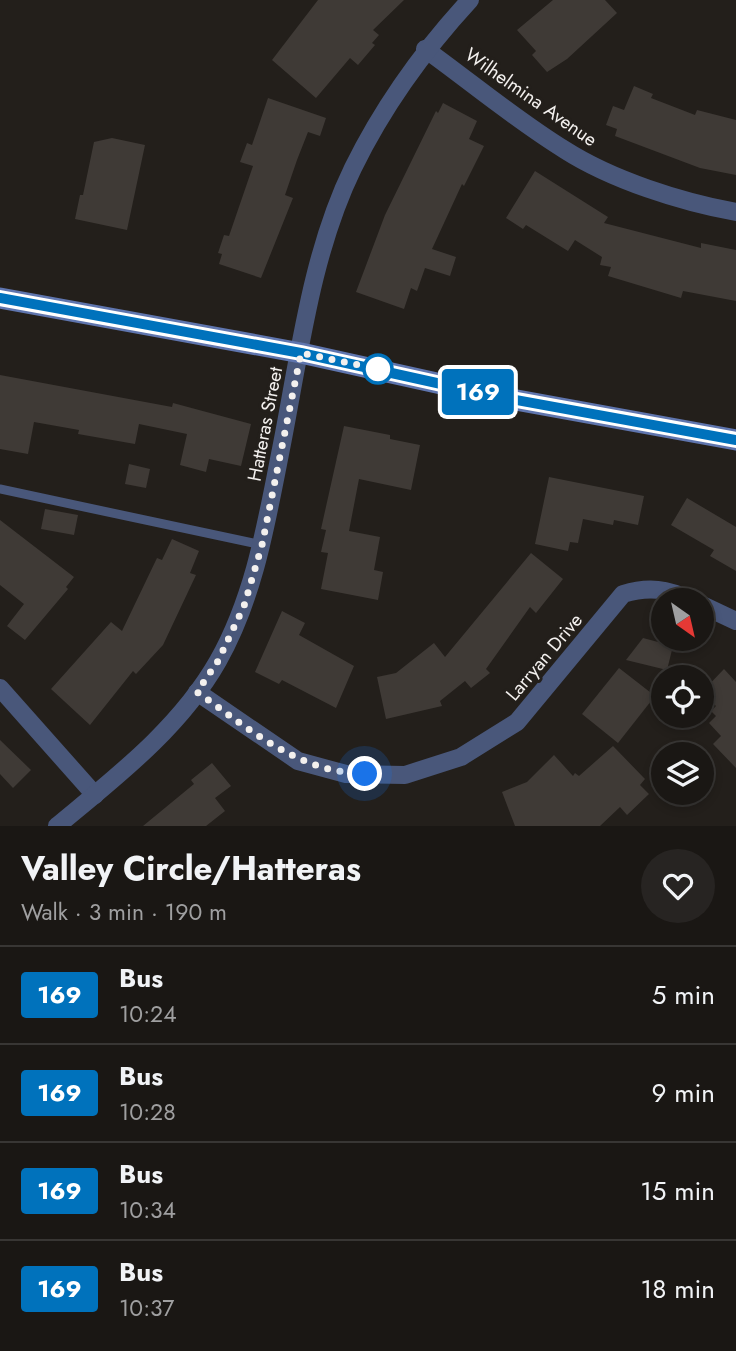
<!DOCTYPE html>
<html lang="en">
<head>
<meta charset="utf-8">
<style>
  body { margin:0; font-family:Jost,sans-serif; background:#272422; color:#f1f3f6; height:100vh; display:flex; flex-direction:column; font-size:26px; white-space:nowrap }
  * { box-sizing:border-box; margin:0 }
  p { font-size:23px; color:#9f9fa0 }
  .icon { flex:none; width:38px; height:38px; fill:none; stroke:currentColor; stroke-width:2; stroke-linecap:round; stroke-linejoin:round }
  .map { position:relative; height:826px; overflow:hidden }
  .drawer { display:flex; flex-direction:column; background:#1a1714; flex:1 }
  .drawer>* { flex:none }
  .badge { padding:0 14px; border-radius:5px; font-size:24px; line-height:46px }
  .needle { width:46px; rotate:146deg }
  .controls { position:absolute; left:651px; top:588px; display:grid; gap:14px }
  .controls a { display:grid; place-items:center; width:63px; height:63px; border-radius:50%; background:#1a1714; box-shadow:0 4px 10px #0003,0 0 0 2px #383634; font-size:35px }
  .you { position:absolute; width:35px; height:35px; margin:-18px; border:5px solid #fff; border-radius:50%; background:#1a73e8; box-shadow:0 0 0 10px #1a73e833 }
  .map>.badge { position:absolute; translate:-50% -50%; box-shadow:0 0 0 4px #fff }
  .round { display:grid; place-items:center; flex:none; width:74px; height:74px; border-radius:37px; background:#272422 }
  .head { display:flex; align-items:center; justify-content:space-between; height:119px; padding:0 21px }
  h1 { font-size:33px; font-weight:700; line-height:52px }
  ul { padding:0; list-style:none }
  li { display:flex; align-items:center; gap:21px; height:98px; padding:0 21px; border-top:2px solid #383634 }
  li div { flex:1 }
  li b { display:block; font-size:26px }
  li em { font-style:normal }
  li .badge { min-width:77px; font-weight:700; text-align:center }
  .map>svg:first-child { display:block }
  .building { fill:#3f3a36 }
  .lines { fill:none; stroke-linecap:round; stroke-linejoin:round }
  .lane { stroke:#49577a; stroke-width:9 }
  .street { stroke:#49577a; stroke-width:18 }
  .secondary { stroke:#5f75ae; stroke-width:21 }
  .line-casing { stroke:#fff; stroke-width:16 }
  .line { stroke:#0072bc; stroke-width:10 }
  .walk { stroke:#f3f0ee; stroke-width:7; stroke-dasharray:0 12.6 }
  .stop-dot { fill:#fff; stroke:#0072bc; stroke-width:3.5 }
  .labels { text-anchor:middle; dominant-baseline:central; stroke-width:6; stroke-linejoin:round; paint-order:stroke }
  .street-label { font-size:19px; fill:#f3f0ee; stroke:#231f1b }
</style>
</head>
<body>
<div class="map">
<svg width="736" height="826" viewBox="0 0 736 826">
  <rect width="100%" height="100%" fill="#231f1b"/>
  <!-- building -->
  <g class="building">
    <path d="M318,0H404L373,30L379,35L372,43L375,45L358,65L350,58L316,98L272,60Z"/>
    <path d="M553,0H605L617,13L567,59L547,72L532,55L536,51L517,30Z"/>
    <path d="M634,86L653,94L651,98L695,115L697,110L736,120V175L700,168L615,136L617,129L606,125L613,106L624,110Z"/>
    <path d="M268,98L326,118L320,136L308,132L297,160L285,195L293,198L261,278L219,264L222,254L218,253L224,235L229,236L253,166L240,162L247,143L252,145Z"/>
    <path d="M443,103L477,121L469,139L484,146L464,186L462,184L432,249L456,257L450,276L425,268L417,291L411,288L404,309L356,292L385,215L436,111L438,113Z"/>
    <path d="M112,138L145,145L127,230L75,219L80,195H83L94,142Z"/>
    <path d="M535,171L608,217L604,223L701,248V243L736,250V301L683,291L681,298L608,276L611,267L600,265L602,257L575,240L568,251L526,225L523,229L506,218Z"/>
    <path d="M0,375L172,407L173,403L251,424L241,466L209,459L206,472L180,465L187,434L139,424L135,444L78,434L79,430L34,422L28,454L0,449Z"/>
    <path d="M344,426L390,435V439L420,445L411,490L359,479L349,531L380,537L374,570L383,572L378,600L321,589L328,553L321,552L326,530L321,529Z"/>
    <path d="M129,464L150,469L146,488L125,484Z"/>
    <path d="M549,477L644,496L638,525L614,520L613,525L583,519L578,543L570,542L568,551L535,544Z"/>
    <path d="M687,498L736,527V571L710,556L714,550L671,525Z"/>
    <path d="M45,509L78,515L74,535L41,529Z"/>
    <path d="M0,520L74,577L66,587L68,589L25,640L7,626L24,604L0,585Z"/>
    <path d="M172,539L199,551L190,573L196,575L163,645L136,674L133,671L90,725L51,689L111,622L122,631L157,558L162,560Z"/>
    <path d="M531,553L563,579L536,613L530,607L486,669L490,673L471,688L465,681L440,701L442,706L386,719L377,677L396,673L434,643L445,657Z"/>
    <path d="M282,611L305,623L299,635L354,666L336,708L282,680L279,684L255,672Z"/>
    <path d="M643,638L673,646L667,670L626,660Z"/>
    <path d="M619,668L655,696L618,743L582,714Z"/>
    <path d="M724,669L736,682V768L713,744L721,736L709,723L716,716L711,711L716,706L702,692Z"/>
    <path d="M0,740L31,770L13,788L0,774Z"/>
    <path d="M613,746L645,779L640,785L649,794L627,815L620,807L600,826H515L502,792L527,782L554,755L573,776L575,773L579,776Z"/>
    <path d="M212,763L231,786L215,798L225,811L206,826H143L194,784L191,780Z"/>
  </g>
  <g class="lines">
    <!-- lane -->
    <path class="lane" d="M0,489L262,545"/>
    <!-- street -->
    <g class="street">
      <path d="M425,49C471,82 516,120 565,150C612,180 681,202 736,212"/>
      <path d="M702,605L736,621"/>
      <path d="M0,688L95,795"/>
      <path d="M197,692L298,761L346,774L405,775L461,757L517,722L623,594C649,586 667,589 691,600"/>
      <path d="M57,826C116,777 180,728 218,661C254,597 266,525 280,454C299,360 310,256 353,168C384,105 423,51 470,0"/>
    </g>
    <!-- secondary -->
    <path class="secondary" d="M0,298L301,353L500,397L736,440"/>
  </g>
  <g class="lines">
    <!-- line casing -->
    <g class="line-casing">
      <path id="line" d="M0,298L301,353L500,397L736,440"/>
    </g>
    <!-- line -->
    <use href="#line" class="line"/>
    <!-- walk -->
    <path class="walk" d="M365,774C297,772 251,730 197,692L218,661L244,606L262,545L301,353L378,369"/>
  </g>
  <!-- markers -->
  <circle class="stop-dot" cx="378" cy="369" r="14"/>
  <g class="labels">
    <!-- street labels -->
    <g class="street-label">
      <text transform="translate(531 97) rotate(35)">Wilhelmina Avenue</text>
      <text transform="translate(265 424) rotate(-79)">Hatteras Street</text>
      <text transform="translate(544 657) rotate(-50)">Larryan Drive</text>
    </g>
  </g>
</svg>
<div class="controls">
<a><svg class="needle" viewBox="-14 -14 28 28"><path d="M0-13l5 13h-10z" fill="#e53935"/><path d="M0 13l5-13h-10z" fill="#9f9fa0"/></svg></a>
<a><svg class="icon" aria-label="locate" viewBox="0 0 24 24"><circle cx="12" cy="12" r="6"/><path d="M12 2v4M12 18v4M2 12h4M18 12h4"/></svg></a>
<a><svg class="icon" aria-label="layers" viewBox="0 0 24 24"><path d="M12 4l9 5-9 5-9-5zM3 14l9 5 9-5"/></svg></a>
</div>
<div class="you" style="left:365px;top:774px"></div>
<b class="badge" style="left:478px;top:392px;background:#0072bc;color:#fff">169</b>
</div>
<section class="drawer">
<div class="head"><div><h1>Valley Circle/Hatteras</h1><p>Walk · 3 min · 190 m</p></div><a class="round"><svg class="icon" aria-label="heart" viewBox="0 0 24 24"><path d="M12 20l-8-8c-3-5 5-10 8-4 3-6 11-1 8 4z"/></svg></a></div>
<ul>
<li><span class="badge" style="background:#0072bc;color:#fff">169</span><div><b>Bus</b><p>10:24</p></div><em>5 min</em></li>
<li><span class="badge" style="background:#0072bc;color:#fff">169</span><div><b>Bus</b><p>10:28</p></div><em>9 min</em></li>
<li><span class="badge" style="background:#0072bc;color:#fff">169</span><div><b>Bus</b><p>10:34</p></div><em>15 min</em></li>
<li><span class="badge" style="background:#0072bc;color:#fff">169</span><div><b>Bus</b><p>10:37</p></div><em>18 min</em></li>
</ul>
</section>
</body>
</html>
